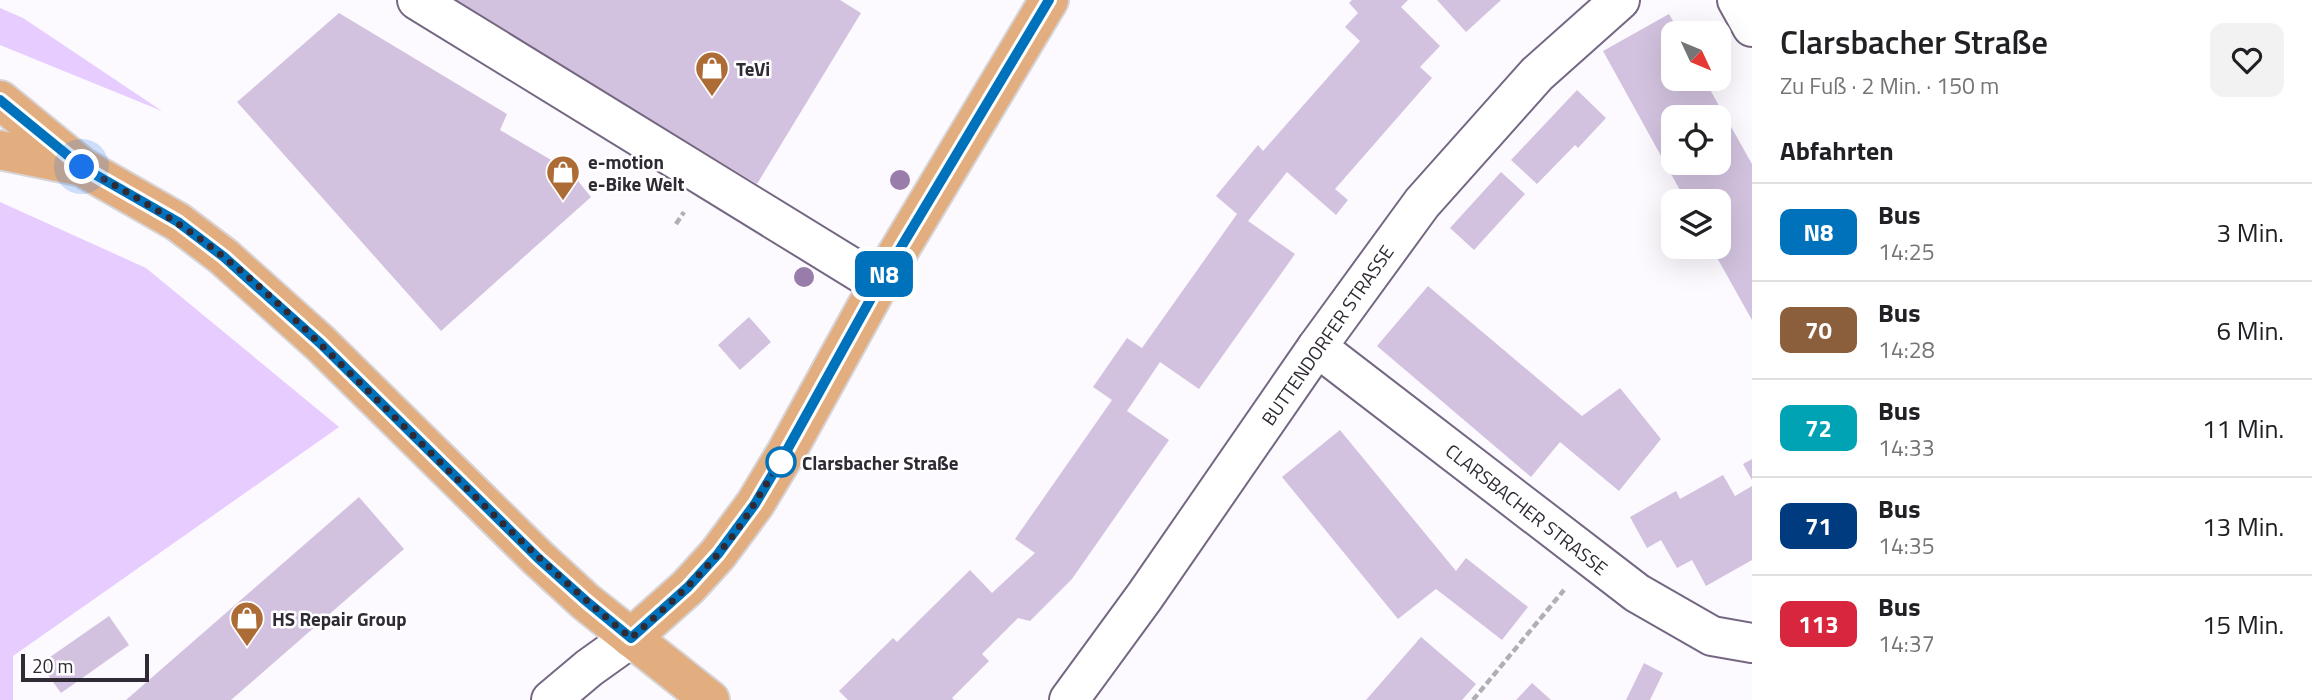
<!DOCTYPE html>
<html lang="de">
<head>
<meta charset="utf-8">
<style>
  body { margin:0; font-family:"Titillium Web",sans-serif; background:#f2f2f2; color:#202124; height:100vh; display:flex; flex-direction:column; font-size:26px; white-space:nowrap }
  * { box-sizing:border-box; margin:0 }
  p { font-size:23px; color:#757577 }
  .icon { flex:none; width:38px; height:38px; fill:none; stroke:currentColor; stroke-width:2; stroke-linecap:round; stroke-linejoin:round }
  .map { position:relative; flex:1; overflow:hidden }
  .details { display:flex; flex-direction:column; background:#fff; width:560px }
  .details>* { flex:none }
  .badge { padding:0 14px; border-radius:10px; font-size:24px; line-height:46px }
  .needle { width:46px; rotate:134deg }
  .buttons { position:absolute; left:1661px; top:21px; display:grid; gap:14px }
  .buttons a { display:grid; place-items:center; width:70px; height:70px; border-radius:14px; background:#fff; box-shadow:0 7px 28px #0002; font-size:35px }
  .scale { position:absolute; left:21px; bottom:18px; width:128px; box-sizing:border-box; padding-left:7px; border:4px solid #302a35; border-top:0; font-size:19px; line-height:24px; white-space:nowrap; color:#302a35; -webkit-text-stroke:5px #fff; paint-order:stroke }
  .you { position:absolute; width:35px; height:35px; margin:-18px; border:5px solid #fff; border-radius:50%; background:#1a73e8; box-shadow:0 0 0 10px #1a73e833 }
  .map>.badge { position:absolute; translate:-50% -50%; box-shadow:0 0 0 4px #fff }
  h2 { padding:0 28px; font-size:26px; line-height:63px }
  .round { display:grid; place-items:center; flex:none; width:74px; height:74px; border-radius:14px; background:#f2f2f2 }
  .head { display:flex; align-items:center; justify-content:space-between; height:119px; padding:0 28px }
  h1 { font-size:33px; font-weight:600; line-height:52px }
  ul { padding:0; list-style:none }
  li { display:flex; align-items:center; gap:21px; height:98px; padding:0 28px; border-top:2px solid #e0e0e0 }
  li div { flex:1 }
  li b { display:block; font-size:26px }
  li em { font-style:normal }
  li .badge { min-width:77px; font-weight:700; text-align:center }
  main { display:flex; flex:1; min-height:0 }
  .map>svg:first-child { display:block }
  .green { fill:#e7ccff }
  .building { fill:#d2c2df; fill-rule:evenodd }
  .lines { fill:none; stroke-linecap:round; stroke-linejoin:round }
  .minor-casing { stroke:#756782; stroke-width:42 }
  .major-casing { stroke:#d6d4d7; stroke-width:42 }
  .path { stroke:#b2aeb5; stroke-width:4.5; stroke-dasharray:7 3.5; stroke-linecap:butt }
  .minor { stroke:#fff; stroke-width:38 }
  .major { stroke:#e2ae80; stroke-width:38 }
  .tree { fill:#987ca9 }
  .line-casing { stroke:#fff; stroke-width:16 }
  .line { stroke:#0072bc; stroke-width:10 }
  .walk { stroke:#302a35; stroke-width:7; stroke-dasharray:0 12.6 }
  .stop-dot { fill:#fff; stroke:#0072bc; stroke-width:3.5 }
  .labels { text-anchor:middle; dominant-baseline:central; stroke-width:5; stroke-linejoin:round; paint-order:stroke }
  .poi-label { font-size:19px; font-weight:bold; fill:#302a35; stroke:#fff; text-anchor:start }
  .street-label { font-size:19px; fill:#302a35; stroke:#fff }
  .stop-label { font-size:19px; font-weight:bold; fill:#302a35; stroke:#fff; text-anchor:start }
</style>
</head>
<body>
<main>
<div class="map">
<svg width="1752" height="700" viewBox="0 0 1752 700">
  <rect width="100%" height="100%" fill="#fcf9ff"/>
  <!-- green -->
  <g class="green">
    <path d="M0,8L23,18L162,111L0,45Z"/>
    <path d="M0,202L146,268L339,427L13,656V700H0Z"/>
  </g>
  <!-- building -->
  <g class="building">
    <path d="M452,0H840L861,13L757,184Z"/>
    <path d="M1352,0H1408L1401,7L1440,46L1420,67L1432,78L1335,189L1348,200L1336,215L1287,172L1248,221L1295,254L1199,389L1160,362L1127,411L1169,440L1072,579L1030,621L1018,618L982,654L989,661L952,698L954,700H848L839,691L893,638L897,642L970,570L992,593L1035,553L1015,539L1112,400L1093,387L1127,338L1142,348L1237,214L1216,196L1258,145L1263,151L1360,41L1345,27L1358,13L1349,3Z"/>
    <path d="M1437,0H1501L1466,32Z"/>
    <path d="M339,13L507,114L500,130L570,171L591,197L441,331L237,102Z"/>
    <path d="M1669,14L1680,33H1673V79H1704L1752,164V320L1711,247H1718V201H1686L1603,51ZM1673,117H1718V163H1673Z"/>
    <path d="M1577,90L1606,118L1578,148L1575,145L1537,184L1511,160Z"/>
    <path d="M1501,172L1525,194L1474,250L1450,228Z"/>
    <path d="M1428,286L1582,416L1620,388L1661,439L1619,491L1560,442L1531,477L1377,346Z"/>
    <path d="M749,317L771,342L740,370L718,345Z"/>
    <path d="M1340,430L1456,571L1466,558L1528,607L1502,640L1436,589L1398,619L1282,477Z"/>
    <path d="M1752,459V480L1743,464Z"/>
    <path d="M1723,475L1735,496L1752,486V560L1706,586L1692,560L1677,568L1661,540L1647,548L1630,517L1676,491L1680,499Z"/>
    <path d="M359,497L404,549L231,700H126Z"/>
    <path d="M109,616L129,645L61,693L40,664Z"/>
    <path d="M1421,637L1476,684L1462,700H1366Z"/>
    <path d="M1644,663L1663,673L1650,700H1626Z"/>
    <path d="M1532,683L1551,700H1516Z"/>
  </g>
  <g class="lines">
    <!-- minor casing -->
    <g class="minor-casing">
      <g id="minor">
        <path d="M417,0L879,284"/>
        <path d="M1737,0L1752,27"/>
        <path d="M1317,347L1637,593L1712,636L1752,643"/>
        <path d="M551,700L589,668L631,638"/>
        <path d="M1069,700L1145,596L1317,347L1422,203L1537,74L1620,0"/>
      </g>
    </g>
    <!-- major casing -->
    <g class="major-casing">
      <g id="major">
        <path d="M0,100L82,167L178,222L224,257L320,343L538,558L586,602L710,700"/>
        <path d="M0,150L77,166"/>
        <path d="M631,638L688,587L718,554L755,504L787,451L879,284L1049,0"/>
      </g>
    </g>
    <!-- path -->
    <g class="path">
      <path d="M676,224L684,212"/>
      <path d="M1473,700L1564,590"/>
    </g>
    <!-- minor -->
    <use href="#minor" class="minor"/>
    <!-- major -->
    <use href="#major" class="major"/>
  </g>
  <!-- trees -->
  <g class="tree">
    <circle cx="900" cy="180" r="10"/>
    <circle cx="804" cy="277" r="10"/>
  </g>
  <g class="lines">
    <!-- line casing -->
    <g class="line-casing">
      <path id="line" d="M0,100L82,167L178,222L224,257L320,343L538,558L586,601L631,638L688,587L718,554L755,504L787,450L879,284L1049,0"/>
    </g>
    <!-- line -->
    <use href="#line" class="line"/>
    <!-- walk -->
    <path class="walk" d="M82,167C131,194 181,222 225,258C272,295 314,338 357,380C447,468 534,559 631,638C669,605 707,571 737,530C753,508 765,484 781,462"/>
  </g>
  <!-- icons -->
  <defs>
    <g id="shop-pin" transform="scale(1.75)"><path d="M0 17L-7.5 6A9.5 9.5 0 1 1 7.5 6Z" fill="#ad6b36" stroke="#fff"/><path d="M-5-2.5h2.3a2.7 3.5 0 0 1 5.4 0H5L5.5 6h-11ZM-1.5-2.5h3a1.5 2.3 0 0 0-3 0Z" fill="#fff"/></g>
  </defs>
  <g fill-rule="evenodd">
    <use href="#shop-pin" x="712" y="68"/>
    <use href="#shop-pin" x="563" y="172"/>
    <use href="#shop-pin" x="247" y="618"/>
  </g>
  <!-- markers -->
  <circle class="stop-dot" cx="781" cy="462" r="14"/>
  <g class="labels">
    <!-- poi labels -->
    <g class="poi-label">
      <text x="736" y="68">TeVi</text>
      <text x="588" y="161">e-motion<tspan x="588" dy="22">e-Bike Welt</tspan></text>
      <text x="272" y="618">HS Repair Group</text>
    </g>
    <!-- street labels -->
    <g class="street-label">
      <text transform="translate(1327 335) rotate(-55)">BUTTENDORFER STRASSE</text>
      <text transform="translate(1527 509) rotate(38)">CLARSBACHER STRASSE</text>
    </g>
    <!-- stop labels -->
    <g class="stop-label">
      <text x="802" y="462">Clarsbacher Straße</text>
    </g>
  </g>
</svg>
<div class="buttons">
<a><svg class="needle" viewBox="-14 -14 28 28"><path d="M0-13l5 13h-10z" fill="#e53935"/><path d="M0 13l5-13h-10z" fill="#757577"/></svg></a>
<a><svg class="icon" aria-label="locate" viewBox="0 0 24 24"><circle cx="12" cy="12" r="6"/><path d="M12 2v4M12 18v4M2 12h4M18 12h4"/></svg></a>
<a><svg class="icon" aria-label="layers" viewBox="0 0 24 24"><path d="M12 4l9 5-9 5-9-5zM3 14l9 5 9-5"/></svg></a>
</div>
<div class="scale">20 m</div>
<div class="you" style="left:82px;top:167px"></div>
<b class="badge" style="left:884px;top:274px;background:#0072bc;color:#fff">N8</b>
</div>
<section class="details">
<div class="head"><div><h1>Clarsbacher Straße</h1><p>Zu Fuß · 2 Min. · 150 m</p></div><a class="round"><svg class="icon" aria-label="heart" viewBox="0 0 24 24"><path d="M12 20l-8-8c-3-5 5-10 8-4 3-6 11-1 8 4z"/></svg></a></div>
<h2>Abfahrten</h2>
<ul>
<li><span class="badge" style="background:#0072bc;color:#fff">N8</span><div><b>Bus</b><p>14:25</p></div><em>3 Min.</em></li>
<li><span class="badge" style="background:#8b5e3c;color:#fff">70</span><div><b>Bus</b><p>14:28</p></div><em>6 Min.</em></li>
<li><span class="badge" style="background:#00a3b4;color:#fff">72</span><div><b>Bus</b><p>14:33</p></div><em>11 Min.</em></li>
<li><span class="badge" style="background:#003b80;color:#fff">71</span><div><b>Bus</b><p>14:35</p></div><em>13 Min.</em></li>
<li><span class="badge" style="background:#d7263d;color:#fff">113</span><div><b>Bus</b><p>14:37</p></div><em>15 Min.</em></li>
</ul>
</section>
</main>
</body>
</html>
